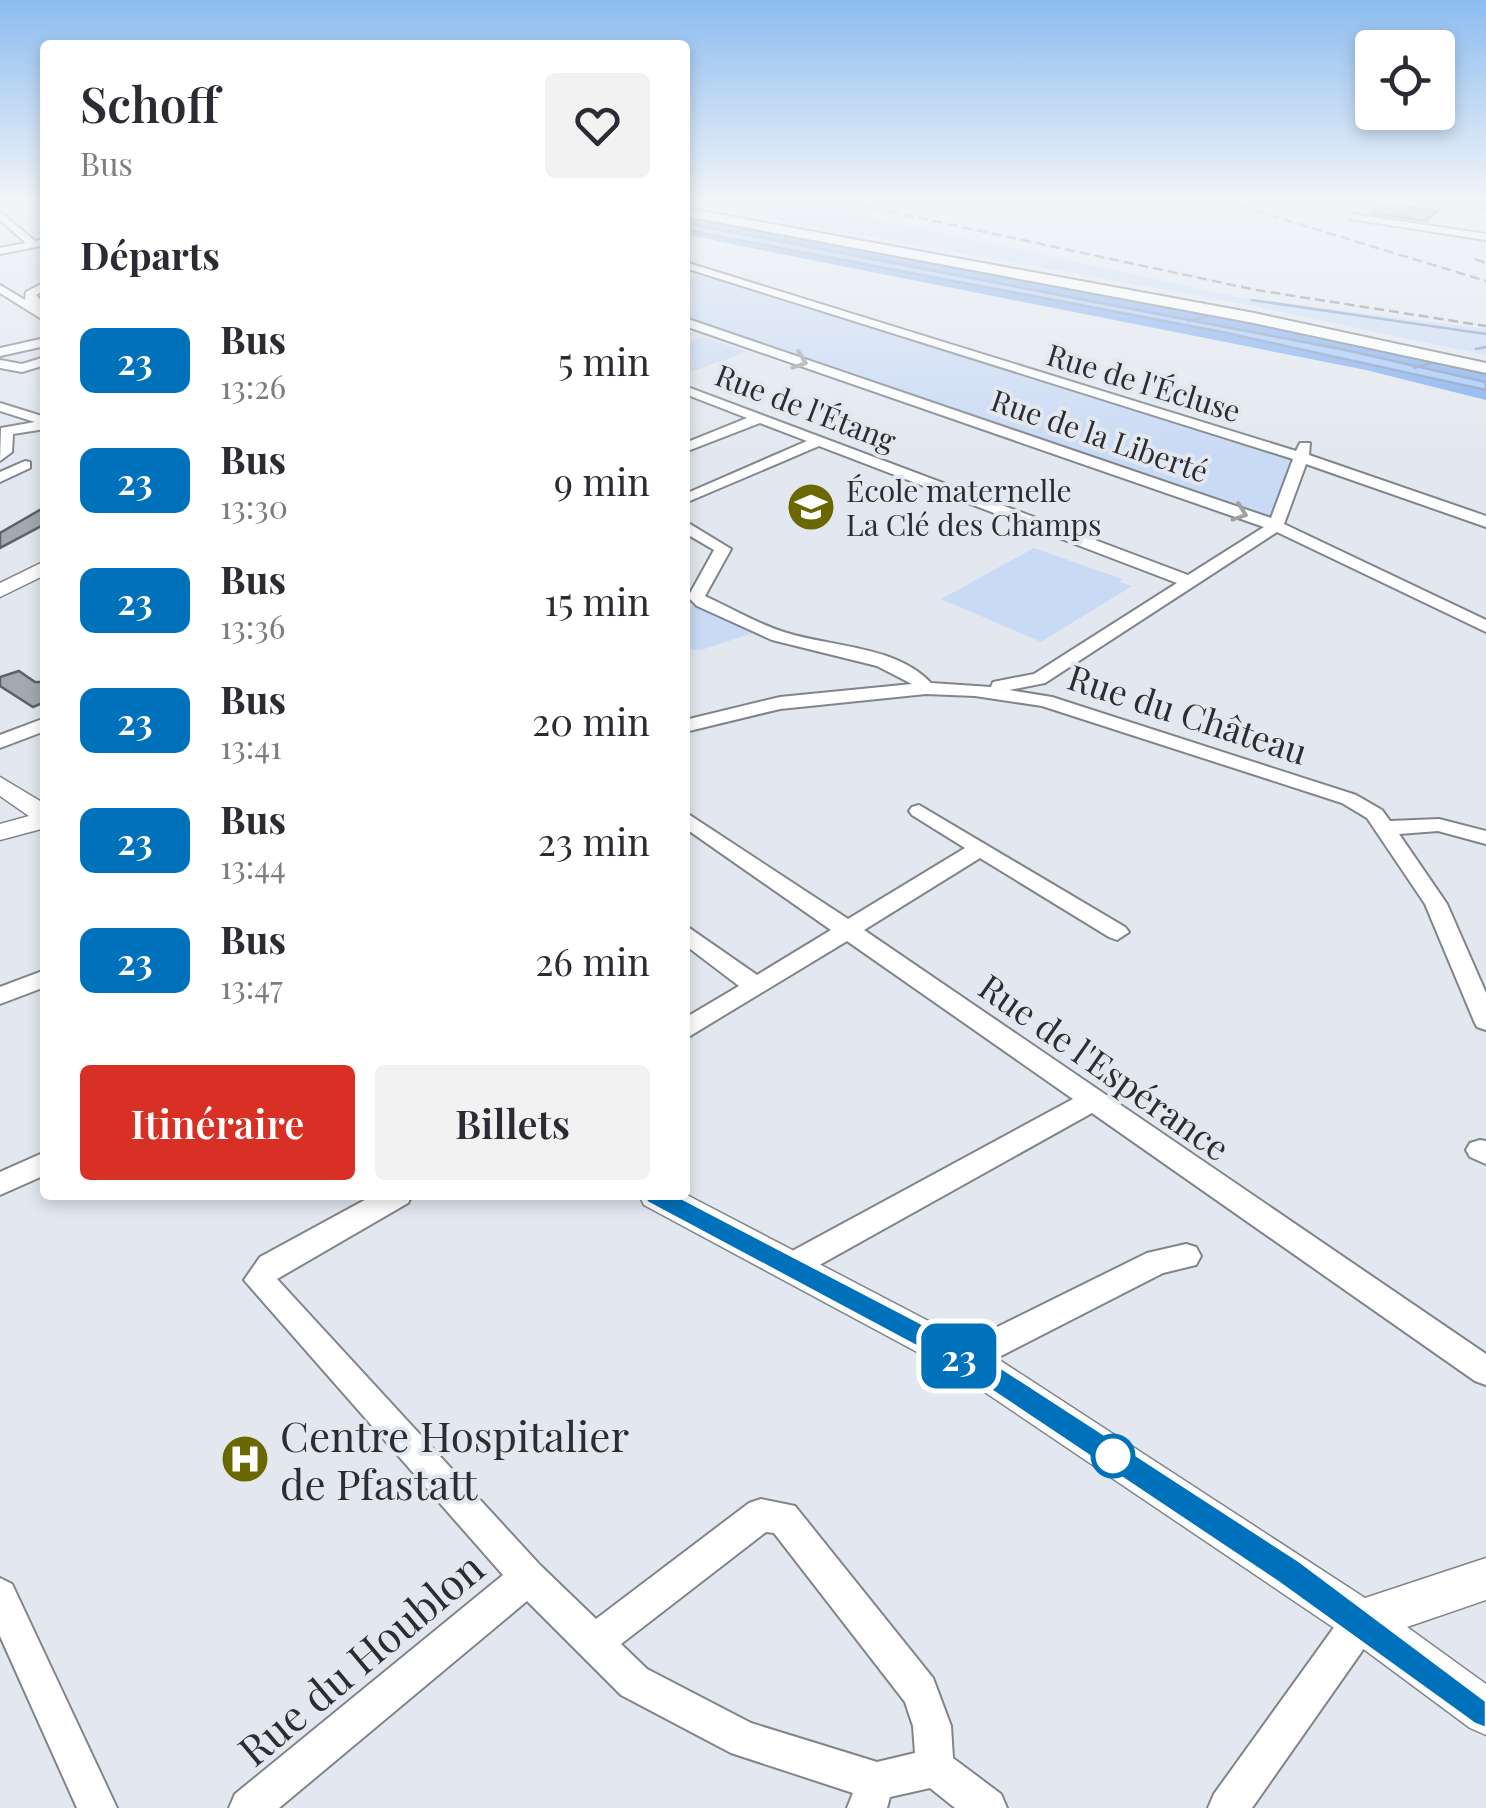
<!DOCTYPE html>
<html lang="fr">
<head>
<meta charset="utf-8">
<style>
  body { margin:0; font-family:"Playfair Display",serif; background:#f2f2f3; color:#2b2b33; height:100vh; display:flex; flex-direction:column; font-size:38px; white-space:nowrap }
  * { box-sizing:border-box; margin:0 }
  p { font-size:32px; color:#7c7c81 }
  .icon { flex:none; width:55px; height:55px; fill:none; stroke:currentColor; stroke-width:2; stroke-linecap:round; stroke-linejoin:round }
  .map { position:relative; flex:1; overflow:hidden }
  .panel { position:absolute; left:40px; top:40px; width:650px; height:1160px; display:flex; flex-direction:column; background:#fff; border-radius:10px; box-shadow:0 5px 15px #0003 }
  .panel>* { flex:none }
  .badge { padding:0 20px; border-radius:15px; font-size:35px; line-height:65px }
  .controls { position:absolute; left:1355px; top:30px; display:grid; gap:20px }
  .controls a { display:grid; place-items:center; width:100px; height:100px; border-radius:10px; background:#fff; box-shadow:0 5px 15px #0003; font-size:50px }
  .map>.badge { position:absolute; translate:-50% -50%; box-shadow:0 0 0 5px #fff }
  h2 { padding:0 40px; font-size:38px; line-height:90px }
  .round { display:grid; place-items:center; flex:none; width:105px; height:105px; border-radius:10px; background:#f2f2f3 }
  .headline { display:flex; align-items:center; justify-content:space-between; height:170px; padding:0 40px }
  h1 { font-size:48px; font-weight:600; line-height:75px }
  .primary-button { display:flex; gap:20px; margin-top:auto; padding:20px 40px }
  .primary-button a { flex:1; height:115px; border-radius:10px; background:#d93025; color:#fff; font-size:40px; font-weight:600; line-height:115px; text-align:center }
  .primary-button a+a { background:#f2f2f3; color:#2b2b33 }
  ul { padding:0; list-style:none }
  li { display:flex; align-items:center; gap:30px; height:120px; padding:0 40px }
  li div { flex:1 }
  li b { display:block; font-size:38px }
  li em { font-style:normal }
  li .badge { min-width:110px; font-weight:700; text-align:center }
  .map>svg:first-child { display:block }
  .green { fill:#c9daf4 }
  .forest { fill:#7fadef }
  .water { fill:#a2c7fd; stroke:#7e99c0; stroke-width:2.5 }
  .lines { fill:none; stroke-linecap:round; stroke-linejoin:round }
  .stream { stroke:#7e99c0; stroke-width:2.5 }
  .building { fill:#a4a8b0; stroke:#5d6168; stroke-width:2.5 }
  .minor-casing { stroke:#80858c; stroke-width:4 }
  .major-casing { stroke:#80858c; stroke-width:3 }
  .highway-casing { stroke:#80858c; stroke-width:4 }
  .minor { fill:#fff; fill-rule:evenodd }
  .major { fill:#fff; fill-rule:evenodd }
  .highway { fill:#fff; fill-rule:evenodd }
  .rail { stroke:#83878c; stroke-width:2.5; stroke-dasharray:10 5; stroke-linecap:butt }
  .oneway { stroke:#a0a0a2 }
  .line { fill:#0072bc; stroke:#fff; stroke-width:2.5 }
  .stop-dot { fill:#fff; stroke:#0072bc; stroke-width:5 }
  .labels { text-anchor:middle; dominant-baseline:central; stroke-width:8; stroke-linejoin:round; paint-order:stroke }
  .far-street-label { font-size:30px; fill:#2b2d30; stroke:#e3e8f0 }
  .far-poi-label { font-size:30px; fill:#2b2d30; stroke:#e3e8f0; text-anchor:start }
  .street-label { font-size:35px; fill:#2b2d30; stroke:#e3e8f0 }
  .near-poi-label { font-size:42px; fill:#2b2d30; stroke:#e3e8f0; text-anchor:start }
  .near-street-label { font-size:42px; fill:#2b2d30; stroke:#e3e8f0 }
</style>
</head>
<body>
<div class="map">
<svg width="1486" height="1808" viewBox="0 0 1486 1808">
  <rect width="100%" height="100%" fill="#e3e8f0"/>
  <!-- green -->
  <g class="green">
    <path d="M799,202L1237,297L1486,329V355L1238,303L685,203Z"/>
    <path d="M699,275L1268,449L1294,460L1270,521L685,321V281Z"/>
    <path d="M703,337L747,352L685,374V343Z"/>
    <path d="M1034,548L1122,579L1120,582L1132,586L1041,642L941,599Z"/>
    <path d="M692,605L756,632L701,650L685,649V609Z"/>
  </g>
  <!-- forest -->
  <g class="forest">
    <path d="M685,216L1211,314L1486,372V382L1345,350L685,223Z"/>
    <path d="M685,229L1222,332L1486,390V400L1366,370L756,249L685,234Z"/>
  </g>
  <!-- water -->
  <path class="water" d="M685,223L1345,350L1486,382V390L1222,332L702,233L685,229Z"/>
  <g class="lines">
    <!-- stream -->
    <g class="stream">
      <path d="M1252,300L1486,334"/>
      <path d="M1188,321L1215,315"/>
      <path d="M1476,349L1486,347"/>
      <path d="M1414,368L1435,362"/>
    </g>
  </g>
  <!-- building -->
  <g class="building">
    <path d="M1384,203L1437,211L1426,221L1371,213Z"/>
    <path d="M45,507V524L0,548V533Z"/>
    <path d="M19,671L35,682H45V702L33,707L0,686V677Z"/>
  </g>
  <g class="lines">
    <!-- minor casing -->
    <g class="minor-casing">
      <g id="minor">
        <path d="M0,212L35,241L45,239V245L0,254V248L26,243L0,220Z"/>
        <path d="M1353,214L1486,234V240L1350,219Z"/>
        <path d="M685,262L1296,451L1300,443H1310L1309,455L1486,516V527L1306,464L1284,524L1486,620V632L1277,532L1045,683L1009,690L1052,697L1356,795L1382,810L1390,821L1439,819L1486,831V844L1438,831L1399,834L1447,904L1486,993V1030L1477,1027L1474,1021L1425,904L1367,818L1342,803L1042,706L975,696L926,694L780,709L685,732V720L780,697L912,684L877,666L772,640L697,606L688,597L714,550L685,533V521L731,549L705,596L709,598C735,610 760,625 787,633C833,647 896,646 931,683L991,687L993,682L1034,674L1177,583L819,446L685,503V494L807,441L760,423L685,452V443L747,418L685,394V386L1188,575L1264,527L685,326V318L1271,518L1293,459L685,268Z"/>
        <path d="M45,282V290L36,295L45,305V321L0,293V285L25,300L26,292Z"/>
        <path d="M45,338V346L0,356V348Z"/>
        <path d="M45,357V365L22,372L0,368V360L22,364Z"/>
        <path d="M0,403L45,417V429L13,434L12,452L0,461L1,428L35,422L0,411Z"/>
        <path d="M25,461L30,462V468L0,482V472Z"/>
        <path d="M45,718V731L0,748V735Z"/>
        <path d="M919,805L1125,927L1129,932L1117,940L1109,937L980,858L864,930L1486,1354V1385L1475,1381L1092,1113L814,1268C804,1278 798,1283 784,1278L779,1269L794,1250L1073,1099L847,941L685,1039V1018L739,986L685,945V925L757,975L831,930L685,828V812L848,919L965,848L912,815L909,811L912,807Z"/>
        <path d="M45,970V987L0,1004V987Z"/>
        <path d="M1480,1140L1486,1141V1164L1470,1157L1466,1150L1470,1143Z"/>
        <path d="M45,1152V1175L0,1195V1172Z"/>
        <path d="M374,1195H412L408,1203L277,1279L540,1565L596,1619L749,1503L761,1499L795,1506L933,1678L951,1726L953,1758L1001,1794L1007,1808H955L930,1788L890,1797L887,1808H847L853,1793L731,1753L621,1695L527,1601L279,1808H229L235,1794L503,1575L244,1280L260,1257ZM766,1532L774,1533L905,1702L913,1726L915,1753L877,1762L751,1723L647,1669L621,1644Z"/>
        <path d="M1186,1244L1196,1247L1201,1256L1196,1265L1163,1273L993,1360L982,1372L971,1376L960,1372L955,1362L971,1340L1147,1253Z"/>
        <path d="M0,1578L12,1584L117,1808H77L0,1636Z"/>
        <path d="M1361,1603L1374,1608L1379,1621L1374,1634L1252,1808H1208L1214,1794L1348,1608Z"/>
      </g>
    </g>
    <!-- major casing -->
    <g class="major-casing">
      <g id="major">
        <path d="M1457,202L1486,203V209Z"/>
        <path d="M45,561V575L0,597V583Z"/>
        <path d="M0,777L45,804V828L0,840V824L29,816L0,796Z"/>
        <path d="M685,1194L984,1350L1365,1598L1486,1558V1600L1407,1627L1486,1684V1735L1470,1728L1346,1636L958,1374L644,1205L639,1195Z"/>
      </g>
    </g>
    <!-- highway casing -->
    <g class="highway-casing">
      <path id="highway" d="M685,208L1254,313L1486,363V373L1254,323L685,216Z"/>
    </g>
    <!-- minor -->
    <use href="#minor" class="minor"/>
    <!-- major -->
    <use href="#major" class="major"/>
    <!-- highway -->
    <use href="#highway" class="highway"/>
    <!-- rail -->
    <g class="rail">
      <path d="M845,202L1256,290L1486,326"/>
      <path d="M1226,202L1486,281"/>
      <path d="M1475,259L1486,263"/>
    </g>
  </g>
  <!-- one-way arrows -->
  <defs><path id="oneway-chevron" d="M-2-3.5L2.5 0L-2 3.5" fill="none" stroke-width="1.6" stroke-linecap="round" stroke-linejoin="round" transform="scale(2.5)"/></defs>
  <g class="oneway">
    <use href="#oneway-chevron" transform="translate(800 361) rotate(19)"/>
    <use href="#oneway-chevron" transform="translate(1240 513) rotate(19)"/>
  </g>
  <!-- sky -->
  <linearGradient id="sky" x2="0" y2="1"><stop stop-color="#8cbcf0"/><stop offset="0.44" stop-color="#f2f5f8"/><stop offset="1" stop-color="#f2f5f8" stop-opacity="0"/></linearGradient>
  <rect width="1486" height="456" fill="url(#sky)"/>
  <!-- line -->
  <path class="line" d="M656,1185L980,1354L1299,1561L1486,1701V1728L1475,1724L1278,1582L961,1370L647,1202L644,1195L647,1188Z"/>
  <!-- icons -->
  <defs>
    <g id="school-disc" transform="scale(2.5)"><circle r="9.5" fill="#6b6801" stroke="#e3e8f0"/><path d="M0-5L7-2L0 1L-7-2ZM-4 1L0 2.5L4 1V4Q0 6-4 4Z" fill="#fff"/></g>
    <g id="hospital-disc" transform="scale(2.5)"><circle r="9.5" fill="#6b6801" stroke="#e3e8f0"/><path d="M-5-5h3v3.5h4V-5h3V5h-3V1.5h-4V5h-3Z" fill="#fff"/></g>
  </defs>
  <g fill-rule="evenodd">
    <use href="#school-disc" x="811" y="507"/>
    <use href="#hospital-disc" x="245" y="1459"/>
  </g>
  <!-- markers -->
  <circle class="stop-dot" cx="1113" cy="1456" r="20"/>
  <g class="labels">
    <!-- far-street labels -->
    <g class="far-street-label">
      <text transform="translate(1144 382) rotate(17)">Rue de l'Écluse</text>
      <text transform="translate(806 407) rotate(21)">Rue de l'Étang</text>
      <text transform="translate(1100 435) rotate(19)">Rue de la Liberté</text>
    </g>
    <!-- far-poi labels -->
    <g class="far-poi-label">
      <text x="846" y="490">École maternelle<tspan x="846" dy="34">La Clé des Champs</tspan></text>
    </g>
    <!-- street labels -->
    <g class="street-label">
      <text transform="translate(1188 713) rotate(18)">Rue du Château</text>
      <text transform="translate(1105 1066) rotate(35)">Rue de l'Espérance</text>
    </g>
    <!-- near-poi labels -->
    <g class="near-poi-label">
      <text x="280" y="1435">Centre Hospitalier<tspan x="280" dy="48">de Pfastatt</tspan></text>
    </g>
    <!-- near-street labels -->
    <g class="near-street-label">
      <text transform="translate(360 1658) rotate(-40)">Rue du Houblon</text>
    </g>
  </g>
</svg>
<div class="controls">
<a><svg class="icon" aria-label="locate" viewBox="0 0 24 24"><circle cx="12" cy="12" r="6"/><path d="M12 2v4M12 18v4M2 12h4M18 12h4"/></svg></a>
</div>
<b class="badge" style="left:959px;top:1356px;background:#0072bc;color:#fff">23</b>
<section class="panel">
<div class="headline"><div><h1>Schoff</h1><p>Bus</p></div><a class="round"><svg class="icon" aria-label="heart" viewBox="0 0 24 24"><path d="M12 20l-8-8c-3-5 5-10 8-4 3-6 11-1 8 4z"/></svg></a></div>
<h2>Départs</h2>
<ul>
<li><span class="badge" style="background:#0072bc;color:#fff">23</span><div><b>Bus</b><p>13:26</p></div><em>5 min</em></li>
<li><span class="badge" style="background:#0072bc;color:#fff">23</span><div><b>Bus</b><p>13:30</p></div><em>9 min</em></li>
<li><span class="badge" style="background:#0072bc;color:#fff">23</span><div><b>Bus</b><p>13:36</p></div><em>15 min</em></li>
<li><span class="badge" style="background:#0072bc;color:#fff">23</span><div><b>Bus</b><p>13:41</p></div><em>20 min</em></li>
<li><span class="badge" style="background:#0072bc;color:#fff">23</span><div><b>Bus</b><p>13:44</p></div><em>23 min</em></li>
<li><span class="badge" style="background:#0072bc;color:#fff">23</span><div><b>Bus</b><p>13:47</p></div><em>26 min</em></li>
</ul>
<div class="primary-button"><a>Itinéraire</a><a>Billets</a></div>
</section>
</div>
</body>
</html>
